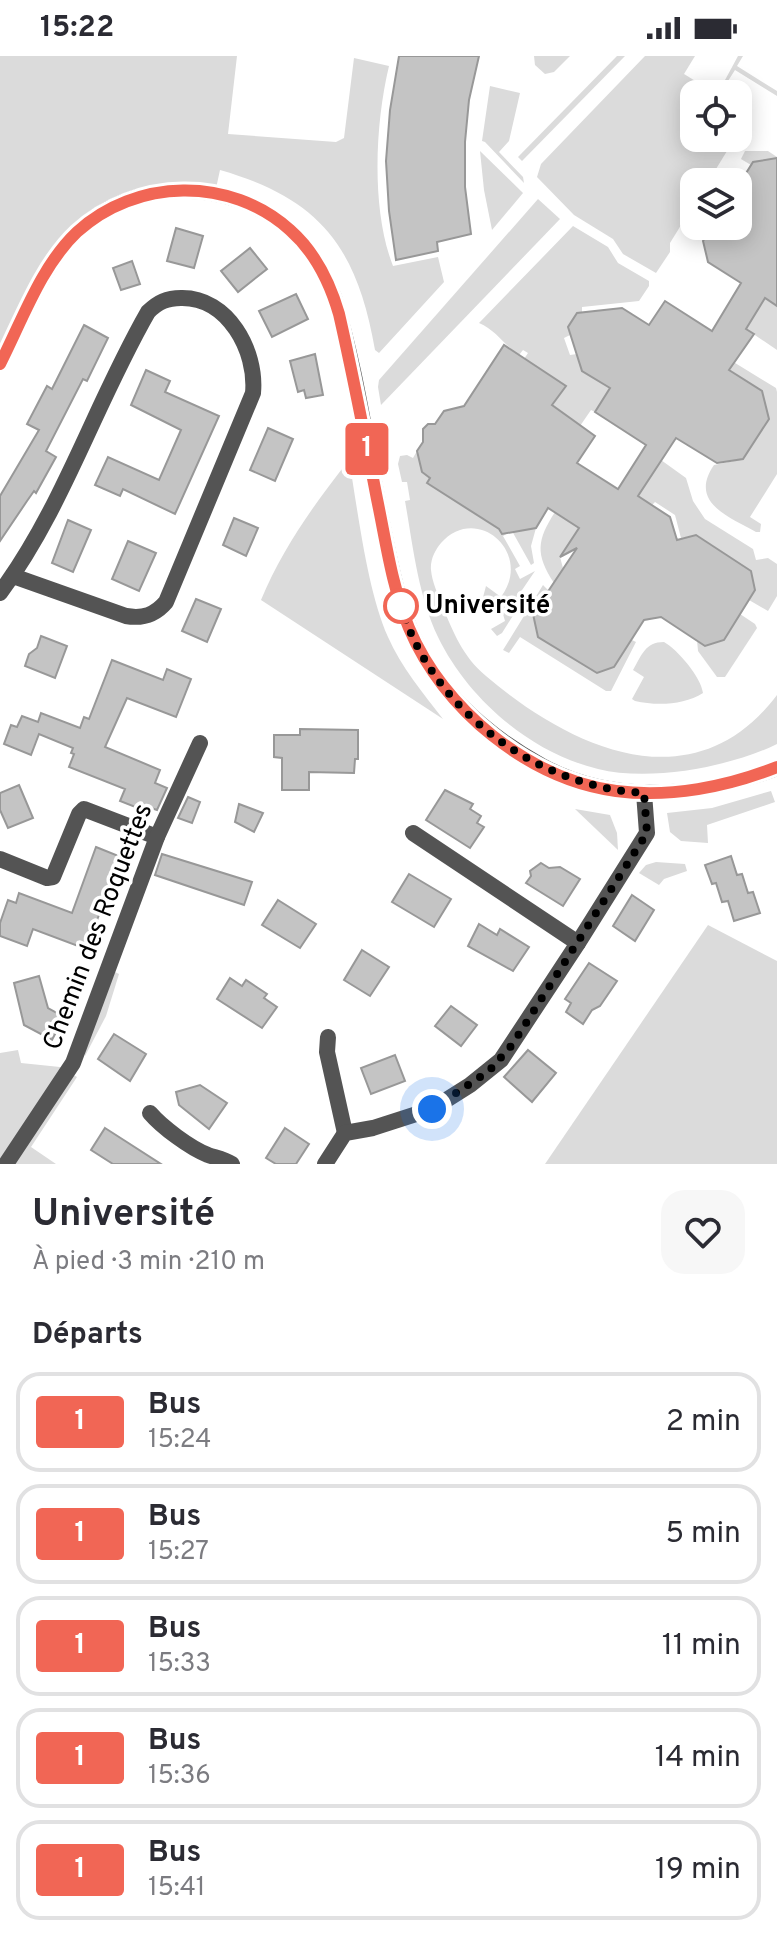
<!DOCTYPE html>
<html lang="fr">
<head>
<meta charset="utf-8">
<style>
  body { margin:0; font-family:Overpass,sans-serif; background:#f7f7f7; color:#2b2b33; height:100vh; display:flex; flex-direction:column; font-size:30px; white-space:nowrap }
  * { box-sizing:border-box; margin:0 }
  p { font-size:26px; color:#7c7c81 }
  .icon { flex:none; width:44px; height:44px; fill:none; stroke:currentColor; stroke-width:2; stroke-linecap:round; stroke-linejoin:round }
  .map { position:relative; height:1108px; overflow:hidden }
  .panel { display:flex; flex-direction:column; background:#fff; flex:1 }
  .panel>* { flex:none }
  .badge { padding:0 16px; border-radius:6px; font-size:28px; line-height:52px }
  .buttons { position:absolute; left:680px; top:24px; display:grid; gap:16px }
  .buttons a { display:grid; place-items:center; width:72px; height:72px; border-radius:16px; background:#fff; box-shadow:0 4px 20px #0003; font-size:40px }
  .you { position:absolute; width:40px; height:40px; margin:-20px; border:6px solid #fff; border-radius:50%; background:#1a73e8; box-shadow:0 0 0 12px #1a73e833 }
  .map>.badge { position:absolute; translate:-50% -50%; box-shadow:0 0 0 4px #fff }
  h2 { padding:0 32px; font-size:30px; line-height:72px }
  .round { display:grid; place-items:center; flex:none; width:84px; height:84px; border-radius:24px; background:#f7f7f7 }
  .overview { display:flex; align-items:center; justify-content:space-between; height:136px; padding:0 32px }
  h1 { font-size:38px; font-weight:700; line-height:60px }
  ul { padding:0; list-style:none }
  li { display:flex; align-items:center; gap:24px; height:100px; margin:0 16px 12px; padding:0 16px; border:4px solid #e1e1e2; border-radius:24px }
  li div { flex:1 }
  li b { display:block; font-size:30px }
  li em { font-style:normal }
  li .badge { min-width:88px; font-weight:700; text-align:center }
  .status { display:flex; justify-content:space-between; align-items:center; height:56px; padding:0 40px; background:#fff; direction:ltr }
  .status svg { height:22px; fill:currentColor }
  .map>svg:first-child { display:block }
  .green { fill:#dbdbdb }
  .building { fill:#c4c4c4; stroke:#989898; stroke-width:2 }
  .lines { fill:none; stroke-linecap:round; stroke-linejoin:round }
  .minor { stroke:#545454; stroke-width:16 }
  .line-casing { stroke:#fff; stroke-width:18 }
  .line { stroke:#f16655; stroke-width:12 }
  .walk { stroke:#000; stroke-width:8; stroke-dasharray:0 14.4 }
  .stop-dot { fill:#fff; stroke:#f16655; stroke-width:4 }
  .labels { text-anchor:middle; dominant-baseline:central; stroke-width:7; stroke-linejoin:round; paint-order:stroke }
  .stop-label { font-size:26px; font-weight:bold; fill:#000; stroke:#fff; text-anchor:start }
  .street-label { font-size:26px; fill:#000; stroke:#fff }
</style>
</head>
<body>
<div class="status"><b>15:22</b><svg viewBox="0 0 49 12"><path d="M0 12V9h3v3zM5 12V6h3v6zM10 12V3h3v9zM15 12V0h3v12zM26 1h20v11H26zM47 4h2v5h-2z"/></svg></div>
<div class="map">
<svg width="777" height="1108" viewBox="0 0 777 1108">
  <rect width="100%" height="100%" fill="#fff"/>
  <!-- green -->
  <g class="green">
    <path d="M0,0H237L228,78L336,86L344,82L354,2L389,10C375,68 371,154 393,210L438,201L444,226L379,297L375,294C357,192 321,143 220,114L215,137L159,136L75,178L0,308Z"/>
    <path d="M534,0H570L554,16L545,18L535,9Z"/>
    <path d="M617,0H625L522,105L518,101Z"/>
    <path d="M645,0H695L684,18L697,26L687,43L694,47V82H735L708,126H694V148L670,187V196L656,217L623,198L613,183L574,159L537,121L541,108Z"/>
    <path d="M738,0H743L737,10L777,35V40L735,14L728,25L725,24Z"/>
    <path d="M490,30L520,37L509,85L499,96L523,121L524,127L485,86L482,85Z"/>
    <path d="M480,95L523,137L492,174L484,134Z"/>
    <path d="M745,95H768L777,101V105L751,109L741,103Z"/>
    <path d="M538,143L560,163L381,349L378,331L379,324Z"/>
    <path d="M573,170L608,191L618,207L649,225V230L639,245L582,251V256L577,257L568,271L570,279L564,282L570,299L577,298L614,326L595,356L591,354L580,370L549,354L566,330L524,303L528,297L523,294L519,299C504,289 496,274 479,267Z"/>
    <path d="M765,242L777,250V294L746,273Z"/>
    <path d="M727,302L776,332L777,336V418L750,461L761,468L760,476H756C730,461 688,447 714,409L743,403L769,363L762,335L722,309Z"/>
    <path d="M417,395L422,416L430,422L536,472L531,490L534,507L531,509L512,475L503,480L520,510L515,513L520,523L535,515L518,540L521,547L502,577L497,580L491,573L505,565L499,544L482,545L486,530L501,541C534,496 476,447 441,487C435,494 430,504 431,514C432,526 438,538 442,549C453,576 463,601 486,620C572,693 694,749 777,639V688C730,711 650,726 598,713C531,697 468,643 438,581C418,539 413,490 405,445L410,444L407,426H402L398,408L400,400L407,399L413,402Z"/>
    <path d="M349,404C358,455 367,534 388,581C401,611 423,637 443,663L261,544C282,493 315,447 349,404Z"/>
    <path d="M661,404L686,422L693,445L705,463L753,493L756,504L768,502L777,508V540L768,555L749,544L755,533L751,515L697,479L681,482L675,459L655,446L652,449L638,440Z"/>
    <path d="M555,456L588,478L568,489L560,501L563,512L554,527C535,498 537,484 555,456Z"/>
    <path d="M543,529L549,535L533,558L538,581L597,617L614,611L632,584L636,586L611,635H606L520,581L509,597L503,594Z"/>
    <path d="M740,558L755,568L757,572L725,621H717L698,595L697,584Z"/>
    <path d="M664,586C678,594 701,621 703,637C684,649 657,650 635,645L632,643L644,621L633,614C642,599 645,586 664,586Z"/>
    <path d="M771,735L775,746L707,769L708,787L681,785L670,776L667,757L712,752Z"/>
    <path d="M575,753L610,759L617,777L618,794Z"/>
    <path d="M656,806L685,808L687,815L664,823L659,829L639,817L646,809Z"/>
    <path d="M708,869L777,905V1108H545Z"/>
    <path d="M115,916L119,918L106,960L85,1000L84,995Z"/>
    <path d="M18,994L21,1007L60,1011L77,1021L31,1091L56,1108H0V997Z"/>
  </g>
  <!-- building -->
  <g class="building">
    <path d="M399,0H479L469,44L465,86V131L471,178L437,186L438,195L396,204L389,155L386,105L390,54Z"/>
    <path d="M777,102V250L765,242L746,273L754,278L729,314L762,335L769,363L743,403L717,407L676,382L638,440L670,461L677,484L696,479L751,515L755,534L724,584L705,590L661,561L644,564L614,611L597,617L538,581L533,558L577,492L560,501L579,472L548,452L536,472L502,478L499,473L427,427L430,422L422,416L417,395L423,386V373L428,368H435L444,355L464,350L504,289L566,330L552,349L595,380L577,407L618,433L646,389L595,356L610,332L582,315L568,271L577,257L622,252L649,269L665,245L712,275L741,227L708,206L703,185L713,170H738V130L753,106Z"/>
    <path d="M176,172L203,180L194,212L167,205Z"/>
    <path d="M250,192L267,213L238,236L221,215Z"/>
    <path d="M132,205L140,228L121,234L113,212Z"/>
    <path d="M296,238L308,263L272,281L259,255Z"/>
    <path d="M84,269L108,282L87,325L83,323L46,395L56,401L36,437L34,435L27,445L0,485V440L39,374L27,368L47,330L52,333Z"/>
    <path d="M315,298L323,339L306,342L304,334L298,336L290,305Z"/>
    <path d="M146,314L170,325L165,336L219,360L175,458L123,433L120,440L95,429L108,401L159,424L181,374L131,349Z"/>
    <path d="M268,372L293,383L275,425L250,414Z"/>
    <path d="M234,462L258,472L246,500L223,489Z"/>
    <path d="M68,464L91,474L73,516L52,507Z"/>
    <path d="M128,485L156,497L139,535L112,523Z"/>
    <path d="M196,543L221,553L207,586L182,575Z"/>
    <path d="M41,580L67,590L55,622L25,610L29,598L37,592Z"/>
    <path d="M112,604L163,624L167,613L191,623L176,661L127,642L105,691L160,714L155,727L167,732L157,754L145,750L143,754L120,745L125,733L69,711L74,698L71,697L73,692L39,678L31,699L4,688L11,669L17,671L22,660L38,666L41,657L80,672L84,661L89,663Z"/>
    <path d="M300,673L358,674V703H355L354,717L309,716V734H282V702L274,701V679H300Z"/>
    <path d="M19,729L33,762L8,772L0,754V737Z"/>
    <path d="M445,734L473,748L470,753L481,760L477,767L484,771L470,792L426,764Z"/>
    <path d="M188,741L200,746L192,767L178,762Z"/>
    <path d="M239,748L263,757L254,776L235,766Z"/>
    <path d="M96,791L121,801L86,893L33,873L27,890L0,880V867L8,844L16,847L19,837L72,857Z"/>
    <path d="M162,798L252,826L244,849L155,819Z"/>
    <path d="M731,800L737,819L742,818L748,837L753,836L760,857L734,865L728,845L722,846L716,827L712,828L705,809Z"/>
    <path d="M541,807L549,812L560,811L580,823L563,850L526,827L531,820L530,815Z"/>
    <path d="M409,818L451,843L434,871L392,846Z"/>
    <path d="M632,839L654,854L635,885L613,870Z"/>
    <path d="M278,844L316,868L300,892L262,869Z"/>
    <path d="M479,868L497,879L500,873L529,891L513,915L468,890Z"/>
    <path d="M362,894L389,911L370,940L344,924Z"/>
    <path d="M589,907L617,925L600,950L592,954L583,968L566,956L571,947L565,943Z"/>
    <path d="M39,920L48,952L64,961L52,984L24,969L14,927Z"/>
    <path d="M230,922L242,930L246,924L267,938L264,942L277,951L262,972L217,943Z"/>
    <path d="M451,950L477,969L461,990L435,970Z"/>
    <path d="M114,978L146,998L130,1025L98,1003Z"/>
    <path d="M528,994L556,1017L532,1046L504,1021Z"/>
    <path d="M395,999L405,1025L371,1038L361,1012Z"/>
    <path d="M200,1029L227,1047L209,1073L179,1049L176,1036Z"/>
    <path d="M105,1072L161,1108H113L91,1094Z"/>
    <path d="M285,1072L309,1088L296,1108H276L266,1102Z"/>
  </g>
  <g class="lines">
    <!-- minor -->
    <g class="minor">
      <path d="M0,308C22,265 40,215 73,180C129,121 231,120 291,175C311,192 324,217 334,241C356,312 366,388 381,461C391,511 399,561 426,605C454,651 495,684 542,710C615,750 701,740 777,712"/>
      <path d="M0,537C63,452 95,348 148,256C158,246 167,242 181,242C228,241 257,295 253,337L166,546C155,559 143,563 126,560L13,520"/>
      <path d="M413,777L578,887"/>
      <path d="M0,803L47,822L53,821L79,758L84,753L157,781"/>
      <path d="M328,981L327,996L345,1077"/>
      <path d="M150,1057C162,1071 190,1092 208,1099C217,1102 224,1103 232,1108"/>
      <path d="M6,1108L73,1007L157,781L200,687"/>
      <path d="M325,1108L345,1077L373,1072L432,1053L470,1029L501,1004L578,887L647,777L644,737"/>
    </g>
  </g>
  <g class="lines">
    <!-- line casing -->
    <g class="line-casing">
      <path id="line" d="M0,308C22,265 41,210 77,176C136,122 230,120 290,174C315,196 330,227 339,258C353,319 365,381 377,443C386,486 392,531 409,572C443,653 528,723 616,735C670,742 727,731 777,711"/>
    </g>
    <!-- line -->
    <use href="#line" class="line"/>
    <!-- walk -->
    <path class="walk" d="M401,550C431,652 535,731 644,737L647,777L512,989L489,1015L432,1053"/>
  </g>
  <!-- markers -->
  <circle class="stop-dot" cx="401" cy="550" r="16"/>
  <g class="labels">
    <!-- stop labels -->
    <g class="stop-label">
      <text x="425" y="550">Université</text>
    </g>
    <!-- street labels -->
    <g class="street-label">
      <text transform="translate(99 871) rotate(-69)">Chemin des Roquettes</text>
    </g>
  </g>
</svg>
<div class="buttons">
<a><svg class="icon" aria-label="locate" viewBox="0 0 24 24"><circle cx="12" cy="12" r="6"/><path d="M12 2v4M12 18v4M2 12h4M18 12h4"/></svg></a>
<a><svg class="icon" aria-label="layers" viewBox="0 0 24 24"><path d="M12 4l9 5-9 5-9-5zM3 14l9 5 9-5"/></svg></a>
</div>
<div class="you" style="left:432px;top:1053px"></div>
<b class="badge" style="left:367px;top:393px;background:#f16655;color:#fff">1</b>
</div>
<section class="panel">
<div class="overview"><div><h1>Université</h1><p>À pied · 3 min · 210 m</p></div><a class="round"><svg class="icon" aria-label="heart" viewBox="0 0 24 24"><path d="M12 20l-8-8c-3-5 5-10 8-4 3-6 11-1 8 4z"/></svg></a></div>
<h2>Départs</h2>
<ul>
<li><span class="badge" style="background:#f16655;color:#fff">1</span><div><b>Bus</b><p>15:24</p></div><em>2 min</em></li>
<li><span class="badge" style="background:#f16655;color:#fff">1</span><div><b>Bus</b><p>15:27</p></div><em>5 min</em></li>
<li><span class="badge" style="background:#f16655;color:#fff">1</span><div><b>Bus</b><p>15:33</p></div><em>11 min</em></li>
<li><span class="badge" style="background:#f16655;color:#fff">1</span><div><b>Bus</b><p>15:36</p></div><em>14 min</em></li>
<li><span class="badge" style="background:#f16655;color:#fff">1</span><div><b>Bus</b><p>15:41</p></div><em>19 min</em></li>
</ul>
</section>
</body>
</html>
